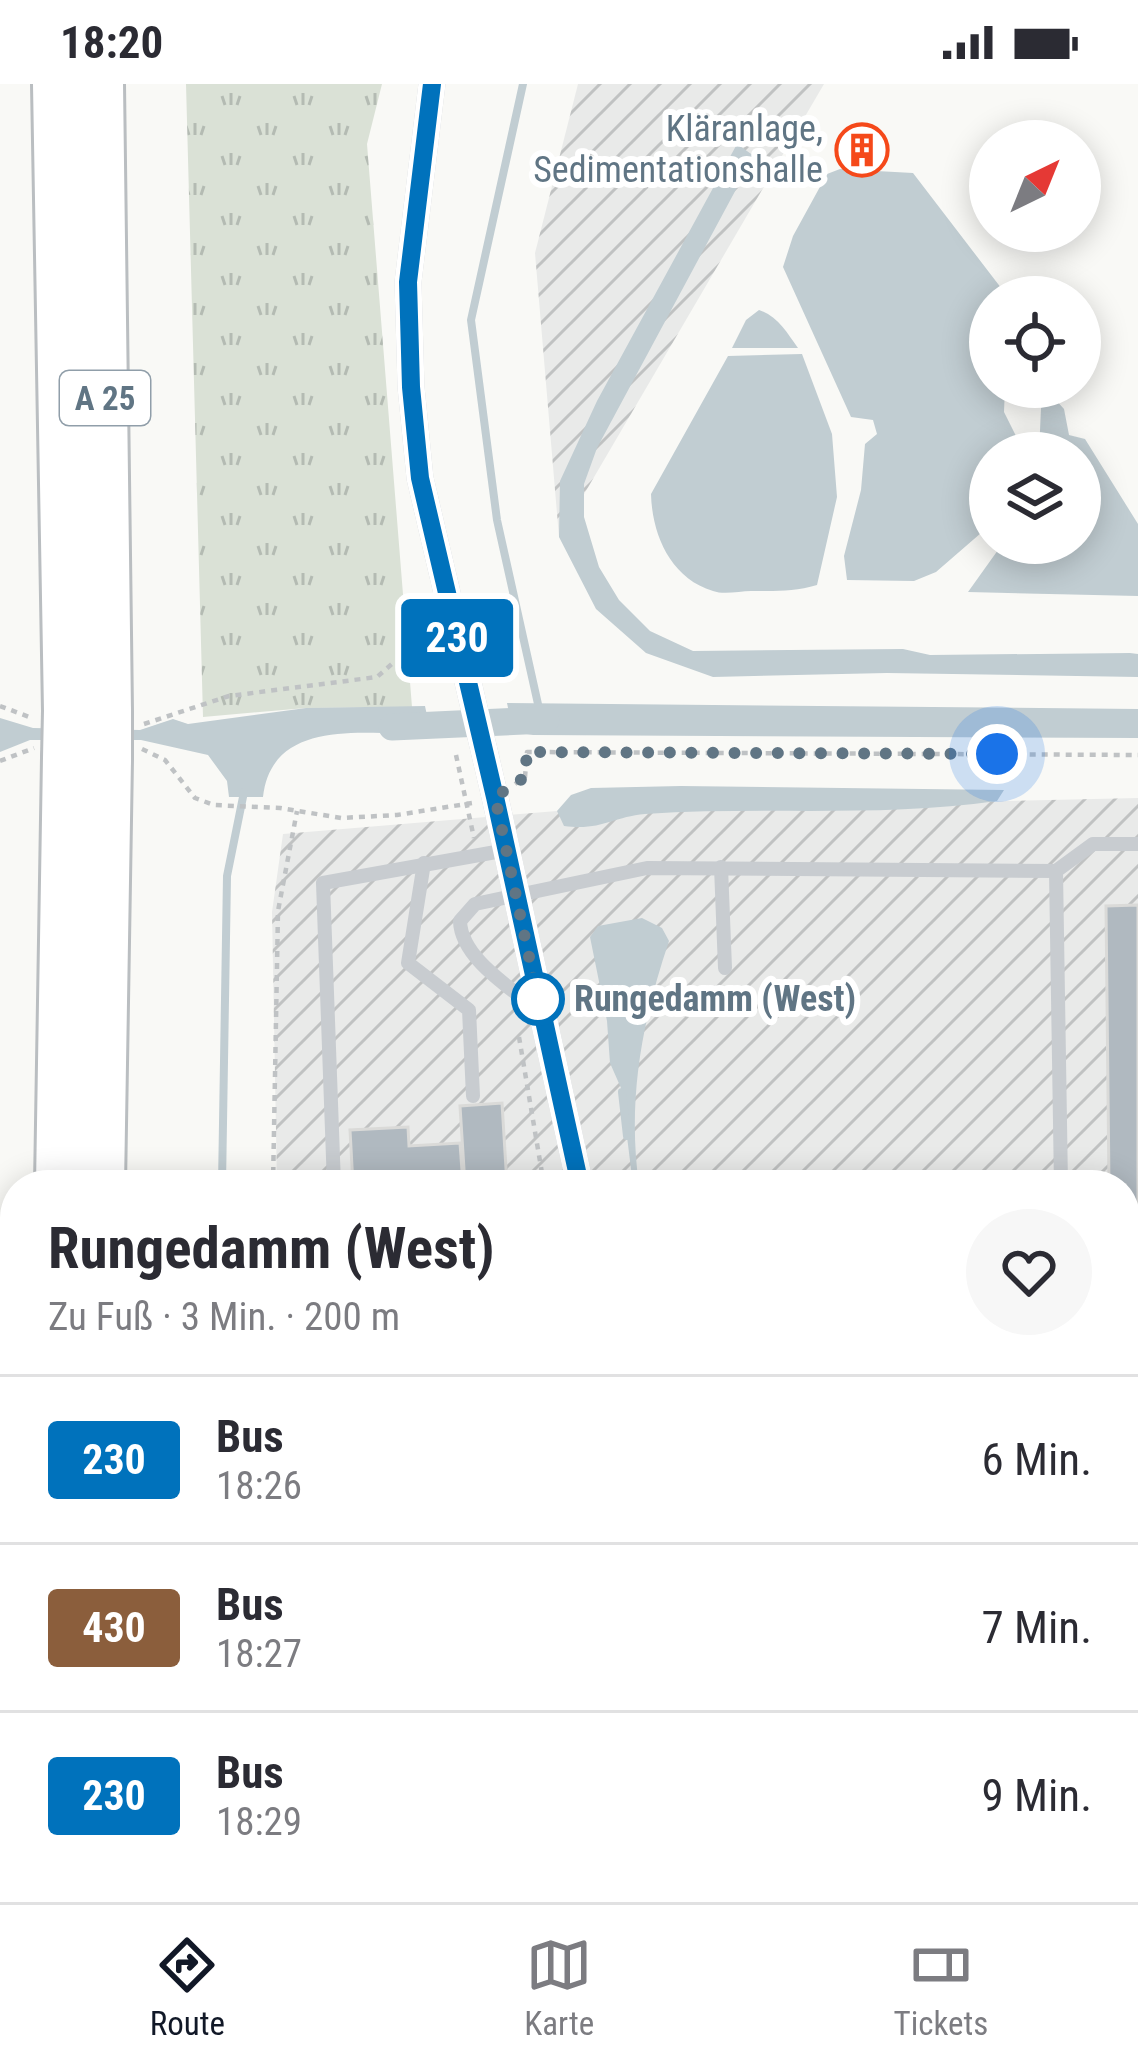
<!DOCTYPE html>
<html lang="de">
<head>
<meta charset="utf-8">
<style>
  body { margin:0; font-family:"Roboto Condensed",sans-serif; background:#f7f7f7; color:#2b2b33; height:100vh; display:flex; flex-direction:column; font-size:45px; white-space:nowrap }
  * { box-sizing:border-box; margin:0 }
  p { font-size:39px; color:#7c7c81 }
  .icon { flex:none; width:66px; height:66px; fill:none; stroke:currentColor; stroke-width:2; stroke-linecap:round; stroke-linejoin:round }
  .map { position:relative; flex:1; overflow:hidden }
  .details { position:absolute; left:0px; top:1086px; width:1140px; height:732px; display:flex; flex-direction:column; background:#fff; border-radius:48px 48px 0 0; box-shadow:0 6px 30px #0003 }
  .details>* { flex:none }
  .badge { padding:0 24px; border-radius:9px; font-size:42px; line-height:78px }
  .needle { width:78px; rotate:43deg }
  .tools { position:absolute; left:969px; top:36px; display:grid; gap:24px }
  .tools a { display:grid; place-items:center; width:132px; height:132px; border-radius:50%; background:#fff; box-shadow:0 6px 30px #0003; font-size:60px }
  .you { position:absolute; width:60px; height:60px; margin:-30px; border:9px solid #fff; border-radius:50%; background:#1a73e8; box-shadow:0 0 0 18px #1a73e833 }
  .map>.badge { position:absolute; translate:-50% -50%; box-shadow:0 0 0 6px #fff }
  .round { display:grid; place-items:center; flex:none; width:126px; height:126px; border-radius:63px; background:#f7f7f7 }
  .overview { display:flex; align-items:center; justify-content:space-between; height:204px; padding:0 48px }
  h1 { font-size:57px; font-weight:700; line-height:90px }
  ul { padding:0; list-style:none }
  li { display:flex; align-items:center; gap:36px; height:168px; padding:0 48px; border-top:3px solid #e1e1e2 }
  li div { flex:1 }
  li b { display:block; font-size:45px }
  li em { font-style:normal }
  li .badge { min-width:132px; font-weight:700; text-align:center }
  .status { display:flex; justify-content:space-between; align-items:center; height:84px; padding:0 60px; background:#fff; direction:ltr }
  .status svg { height:33px; fill:currentColor }
  .menu { display:flex; justify-content:space-around; align-items:center; height:168px; border-top:3px solid #e1e1e2; background:#fff; font-size:33px; color:#7c7c81 }
  .menu a { display:grid; justify-items:center; gap:6px }
  .menu .on { color:#111827 }
  .map>svg:first-child { display:block }
  .industrial { fill:url(#industrial-furrows) }
  .grass { fill:url(#grass-tufts) }
  .water { fill:#c1cdd2 }
  .lines { fill:none; stroke-linecap:round; stroke-linejoin:round }
  .stream { stroke:#c1cdd2; stroke-width:8 }
  .canal { stroke:#c1cdd2; stroke-width:27 }
  .building { fill:#b0b9c0; stroke:#dadad8; stroke-width:3 }
  .highway-casing { stroke:#babec1; stroke-width:54 }
  .path { stroke:#bfc2c4; stroke-width:4.5; stroke-dasharray:6 6; stroke-linecap:butt }
  .lane { stroke:#c8ccd0; stroke-width:14 }
  .street { stroke:#c8ccd0; stroke-width:27 }
  .highway { stroke:#fff; stroke-width:48 }
  .highway-bridge-casing { stroke:#babec1; stroke-width:54; stroke-linecap:butt }
  .highway-bridge { stroke:#fff; stroke-width:48 }
  .line-casing { stroke:#fff; stroke-width:27 }
  .line { stroke:#0072bc; stroke-width:18 }
  .walk { stroke:#607584; stroke-width:12; stroke-dasharray:0 21.6 }
  .stop-dot { fill:#fff; stroke:#0072bc; stroke-width:6 }
  .labels { text-anchor:middle; dominant-baseline:central; stroke-width:12; stroke-linejoin:round; paint-order:stroke }
  .shield { fill:#fff; stroke:#909ea9; stroke-width:3 }
  .shield-label { font-size:33px; font-weight:bold; fill:#607584 }
  .poi-label { font-size:36px; fill:#607584; stroke:#fff; text-anchor:end }
  .stop-label { font-size:36px; font-weight:bold; fill:#607584; stroke:#fff; text-anchor:start }
</style>
</head>
<body>
<div class="status"><b>18:20</b><svg viewBox="0 0 49 12"><path d="M0 12V9h3v3zM5 12V6h3v6zM10 12V3h3v9zM15 12V0h3v12zM26 1h20v11H26zM47 4h2v5h-2z"/></svg></div>
<div class="map">
<svg width="1138" height="1818" viewBox="0 0 1138 1818">
  <defs>
    <pattern id="industrial-furrows" width="10" height="10" patternUnits="userSpaceOnUse" patternTransform="scale(3)"><rect width="10" height="10" fill="#e9eae9"/><path d="M-1 1l2-2M0 10L10 0M9 11l2-2" fill="none" stroke="#c0c2c2"/></pattern>
    <pattern id="grass-tufts" width="24" height="20" patternUnits="userSpaceOnUse" patternTransform="scale(3)"><rect width="24" height="20" fill="#dae1d6"/><path d="M3 7l-1-3M5 7V3M7 7l1-3M15 17l-1-3M17 17v-4M19 17l1-3" fill="none" stroke="#b4bbb3"/></pattern>
  </defs>
  <rect width="100%" height="100%" fill="#f9f9f6"/>
  <!-- industrial -->
  <g class="industrial">
    <path d="M578,0H824L559,453L535,169Z"/>
    <path d="M1138,714V1818H210L213,1803H1125V1101H277L272,828L283,750L557,727Z"/>
  </g>
  <!-- grass -->
  <path class="grass" d="M186,0H382L367,60L412,623L306,624L203,633Z"/>
  <!-- water -->
  <g class="water">
    <path d="M737,60L754,72L597,364L584,400V433L599,483L619,516L650,547L693,567L903,565L930,571L1130,569L1138,570V593L887,589L713,593L646,569L596,525L559,453L560,397L597,317Z"/>
    <path d="M840,85L913,89L1008,213H990V303H1005L1004,328L1021,362L1020,369H990V436L981,449L936,488L914,497L847,496L844,472L861,406L865,360L877,350L873,336L851,333L783,183L793,152L827,90Z"/>
    <path d="M759,226C778,232 787,249 798,264H732L746,236Z"/>
    <path d="M802,270L832,350L837,413L817,501C794,508 775,507 751,507C740,507 724,511 713,507C670,494 652,450 651,410L728,272Z"/>
    <path d="M1055,315L1064,325L1069,351L1085,355L1138,440V512L968,508L1003,459H1080V369H1039L1041,324L1046,316Z"/>
    <path d="M507,619L1138,625V654L533,651L513,648Z"/>
    <path d="M425,622L431,651C372,651 272,631 263,713H229L227,697L208,671L141,656H30L0,668V634L33,644L140,646L173,635L188,640L306,624Z"/>
    <path d="M681,702L1004,706L997,717C880,734 763,722 645,730C612,733 601,747 564,742L557,727L571,711L591,704Z"/>
    <path d="M642,834L662,844L669,857C642,937 627,1016 639,1101H633L621,1004L610,979L607,937L590,853L598,842Z"/>
  </g>
  <g class="lines">
    <!-- stream -->
    <g class="stream">
      <path d="M523,0L471,236L497,436L540,629"/>
      <path d="M622,1008L627,1052"/>
      <path d="M222,1101L227,792L244,708"/>
      <path d="M211,1818V1803"/>
    </g>
    <!-- canal -->
    <path class="canal" d="M392,643L546,636"/>
  </g>
  <!-- building -->
  <g class="building">
    <path d="M840,54L884,57L883,79L839,75Z"/>
    <path d="M1138,821V1506H1125V1101H1109L1106,822Z"/>
    <path d="M502,1019L507,1101H465L460,1022Z"/>
    <path d="M408,1043L409,1062L460,1059L463,1101H353L350,1046Z"/>
    <path d="M1125,1736L1133,1745L1131,1768H1138V1818H971L979,1817V1803H1125Z"/>
    <path d="M435,1803H608L609,1818H436Z"/>
  </g>
  <g class="lines">
    <!-- highway casing -->
    <g class="highway-casing">
      <g id="highway">
        <path d="M57,0L68,627"/>
        <path d="M99,0L107,628"/>
        <path d="M60,1101L67,674"/>
        <path d="M100,1101L107,675"/>
        <path d="M47,1818L48,1803"/>
        <path d="M86,1818L87,1803"/>
      </g>
    </g>
    <!-- path -->
    <g class="path">
      <path d="M0,622L32,634"/>
      <path d="M144,640L229,612L377,593L393,579L436,562"/>
      <path d="M142,665L165,676L195,714L214,721L280,724L341,734L397,731L472,719"/>
      <path d="M456,671L474,754"/>
      <path d="M0,677L34,664"/>
      <path d="M515,700L525,693L527,668L1138,671"/>
      <path d="M519,953L544,1101"/>
      <path d="M273,1101L278,827L297,727"/>
      <path d="M1125,1555L1138,1556"/>
      <path d="M259,1818V1803"/>
    </g>
    <!-- lane -->
    <g class="lane">
      <path d="M424,779L408,879L469,926L473,1012"/>
      <path d="M721,783L725,884"/>
      <path d="M540,928C513,905 461,875 460,837L475,820L647,784L1056,787"/>
      <path d="M334,1101L323,799L507,766"/>
      <path d="M1061,1101L1056,787L1093,760H1138"/>
      <path d="M1125,1518H1138"/>
      <path d="M1125,1670L1138,1671"/>
      <path d="M340,1803L341,1818"/>
      <path d="M798,1818L801,1803"/>
      <path d="M944,1818L947,1803"/>
    </g>
    <!-- street -->
    <g class="street">
      <path d="M432,0L408,198L411,303L420,394L495,713L580,1101"/>
      <path d="M1125,1588H1138"/>
      <path d="M865,1818L867,1803"/>
    </g>
    <!-- highway -->
    <use href="#highway" class="highway"/>
    <!-- highway-bridge casing -->
    <g class="highway-bridge-casing">
      <g id="highway-bridge">
        <path d="M107,628V675"/>
        <path d="M67,674L68,627"/>
      </g>
    </g>
    <!-- highway-bridge -->
    <use href="#highway-bridge" class="highway-bridge"/>
  </g>
  <g class="lines">
    <!-- line casing -->
    <g class="line-casing">
      <path id="line" d="M432,0L408,198L411,303L420,394L495,713L580,1101"/>
    </g>
    <!-- line -->
    <use href="#line" class="line"/>
    <!-- walk -->
    <path class="walk" d="M538,915L495,713L525,693L527,668L997,670"/>
  </g>
  <!-- icons -->
  <defs>
    <g id="building-ring" transform="scale(2.7)"><circle r="9.5" fill="#fff" stroke="#f5491a" stroke-width="1.5"/><path d="M-4-6H4V6H1V3H-1V6H-4ZM-2.5-4.3h1.7v1.8h-1.7ZM.8-4.3h1.7v1.8H.8ZM-2.5-1h1.7V.8h-1.7ZM.8-1h1.7V.8H.8Z" fill="#f5491a"/></g>
  </defs>
  <g fill-rule="evenodd">
    <use href="#building-ring" x="862" y="66"/>
  </g>
  <!-- markers -->
  <circle class="stop-dot" cx="538" cy="915" r="24"/>
  <g class="labels">
    <!-- shield labels -->
    <rect class="shield" x="60" y="287" width="90" height="54" rx="9"/>
    <g class="shield-label">
      <text x="105" y="314">A 25</text>
    </g>
    <!-- poi labels -->
    <g class="poi-label">
      <text x="823" y="45">Kläranlage,<tspan x="823" dy="41">Sedimentationshalle</tspan></text>
    </g>
    <!-- stop labels -->
    <g class="stop-label">
      <text x="574" y="915">Rungedamm (West)</text>
    </g>
  </g>
</svg>
<div class="tools">
<a><svg class="needle" viewBox="-14 -14 28 28"><path d="M0-13l5 13h-10z" fill="#e53935"/><path d="M0 13l5-13h-10z" fill="#7c7c81"/></svg></a>
<a><svg class="icon" aria-label="locate" viewBox="0 0 24 24"><circle cx="12" cy="12" r="6"/><path d="M12 2v4M12 18v4M2 12h4M18 12h4"/></svg></a>
<a><svg class="icon" aria-label="layers" viewBox="0 0 24 24"><path d="M12 4l9 5-9 5-9-5zM3 14l9 5 9-5"/></svg></a>
</div>
<div class="you" style="left:997px;top:670px"></div>
<b class="badge" style="left:457px;top:554px;background:#0072bc;color:#fff">230</b>
<section class="details">
<div class="overview"><div><h1>Rungedamm (West)</h1><p>Zu Fuß · 3 Min. · 200 m</p></div><a class="round"><svg class="icon" aria-label="heart" viewBox="0 0 24 24"><path d="M12 20l-8-8c-3-5 5-10 8-4 3-6 11-1 8 4z"/></svg></a></div>
<ul>
<li><span class="badge" style="background:#0072bc;color:#fff">230</span><div><b>Bus</b><p>18:26</p></div><em>6 Min.</em></li>
<li><span class="badge" style="background:#8b5e3c;color:#fff">430</span><div><b>Bus</b><p>18:27</p></div><em>7 Min.</em></li>
<li><span class="badge" style="background:#0072bc;color:#fff">230</span><div><b>Bus</b><p>18:29</p></div><em>9 Min.</em></li>
</ul>
</section>
</div>
<nav class="menu">
<a class="on"><svg class="icon" aria-label="directions" viewBox="0 0 24 24"><path d="M12 3l9 9-9 9-9-9zM9 14v-3h6M13 9l2 2-2 2"/></svg>Route</a>
<a><svg class="icon" aria-label="map" viewBox="0 0 24 24"><path d="M3 6l6-2 6 2 6-2v14l-6 2-6-2-6 2zM9 4v14M15 6v14"/></svg>Karte</a>
<a><svg class="icon" aria-label="tickets" viewBox="0 0 24 24"><path d="M3 7h18v10H3zM15 7v10"/></svg>Tickets</a>
</nav>
</body>
</html>
